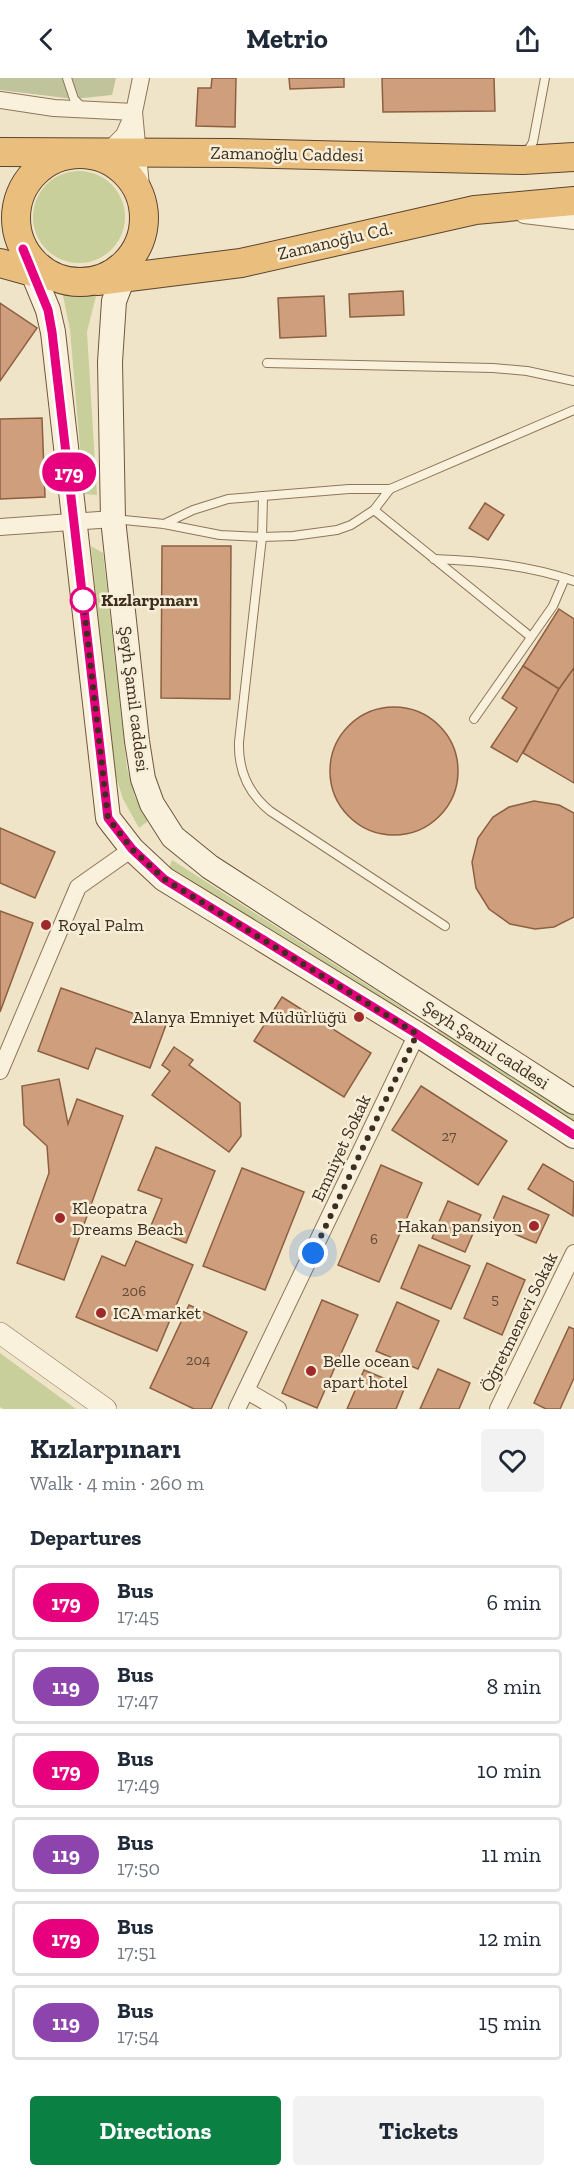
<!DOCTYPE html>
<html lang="en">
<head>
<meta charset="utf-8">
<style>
  body { margin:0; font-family:"Zilla Slab",serif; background:#f2f2f3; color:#1f2937; height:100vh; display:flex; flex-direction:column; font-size:22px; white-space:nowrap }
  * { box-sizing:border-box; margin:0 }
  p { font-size:20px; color:#747a83 }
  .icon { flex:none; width:33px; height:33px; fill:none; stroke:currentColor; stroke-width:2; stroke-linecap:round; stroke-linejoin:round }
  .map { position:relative; height:1331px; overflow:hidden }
  .details { display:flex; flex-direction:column; background:#fff; flex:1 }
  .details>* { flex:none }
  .badge { padding:0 12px; border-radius:20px; font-size:21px; line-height:39px }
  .you { position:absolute; width:30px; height:30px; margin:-15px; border:4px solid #fff; border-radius:50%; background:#1a73e8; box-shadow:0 0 0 9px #1a73e833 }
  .map>.badge { position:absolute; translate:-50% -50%; box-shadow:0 0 0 3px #fff }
  h2 { padding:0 30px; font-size:22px; line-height:54px }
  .round { display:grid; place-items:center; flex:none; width:63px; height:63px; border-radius:6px; background:#f2f2f3 }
  .headline { display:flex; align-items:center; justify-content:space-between; height:102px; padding:0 30px }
  h1 { font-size:28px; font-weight:700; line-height:45px }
  .action { display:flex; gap:12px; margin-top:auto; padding:12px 30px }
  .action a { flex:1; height:69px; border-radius:6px; background:#0b8043; color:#fff; font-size:24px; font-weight:700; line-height:69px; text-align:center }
  .action a+a { background:#f2f2f3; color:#1f2937 }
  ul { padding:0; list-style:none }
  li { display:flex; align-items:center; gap:18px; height:75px; margin:0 12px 9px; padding:0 18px; border:3px solid #e0e1e3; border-radius:6px }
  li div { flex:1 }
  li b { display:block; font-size:22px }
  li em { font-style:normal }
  li .badge { min-width:66px; font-weight:700; text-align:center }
  header { display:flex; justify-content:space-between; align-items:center; height:78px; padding:0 30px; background:#fff; font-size:27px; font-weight:700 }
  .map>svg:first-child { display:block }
  .green { fill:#c9cf9b }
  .cemetery { fill:#bfc49a }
  .building { fill:#cf9f7d; stroke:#8d5f41; stroke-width:1.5 }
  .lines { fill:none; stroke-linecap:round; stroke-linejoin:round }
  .service-casing { stroke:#8d765c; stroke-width:10 }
  .minor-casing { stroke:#8d765c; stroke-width:18 }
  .tertiary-casing { stroke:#8d765c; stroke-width:22 }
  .secondary-casing { stroke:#6f573f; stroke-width:26 }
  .trunk-casing { stroke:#5b4430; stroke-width:30 }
  .service { stroke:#faf1dc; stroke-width:8 }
  .minor { stroke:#faf1dc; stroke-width:16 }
  .tertiary { stroke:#faf1dc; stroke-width:21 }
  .secondary { stroke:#faf1dc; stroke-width:24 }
  .trunk { stroke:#eabe7c; stroke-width:28 }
  .line-casing { stroke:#fff; stroke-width:14 }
  .line { stroke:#e6007e; stroke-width:9 }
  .walk { stroke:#3d2e20; stroke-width:6; stroke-dasharray:0 10.8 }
  .stop-dot { fill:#fff; stroke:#e6007e; stroke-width:3 }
  .poi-dot { fill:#9e2a2b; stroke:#f7eed8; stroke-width:2 }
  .labels { text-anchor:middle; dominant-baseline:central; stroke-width:5; stroke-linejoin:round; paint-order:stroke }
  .number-label { font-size:15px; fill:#624a37 }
  .street-label { font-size:18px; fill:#3d2e20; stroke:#f7eed8 }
  .stop-label { font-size:18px; font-weight:bold; fill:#3d2e20; stroke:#f7eed8; text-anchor:start }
  .poi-label { font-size:18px; fill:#3d2e20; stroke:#f7eed8; text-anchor:start }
</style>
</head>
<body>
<header><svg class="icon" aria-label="back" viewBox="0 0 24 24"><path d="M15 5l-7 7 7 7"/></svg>Metrio<svg class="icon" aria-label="share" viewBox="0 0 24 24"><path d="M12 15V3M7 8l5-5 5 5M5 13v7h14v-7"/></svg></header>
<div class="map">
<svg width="574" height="1331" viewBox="0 0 574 1331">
  <rect width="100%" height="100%" fill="#f0e4c8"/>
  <!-- green -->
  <g class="green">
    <circle cx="79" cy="139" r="46"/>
    <path d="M62,213L96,218L87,254L97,417L84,416L70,252Z"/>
    <path d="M91,468L103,475L127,690L135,719L148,743L139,750L123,721L113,689Z"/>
    <path d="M172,782L408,933L405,939L169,791Z"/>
    <path d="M438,951L574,1037V1046L435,958Z"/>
    <path d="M0,1275L76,1331H3L0,1329Z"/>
  </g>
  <!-- cemetery -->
  <path class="cemetery" d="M0,0H116L112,17L74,21L0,12Z"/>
  <!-- building -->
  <g class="building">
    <path d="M212,0H236L235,49L196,48L198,10H211Z"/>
    <path d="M289,0H344V9L290,11Z"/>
    <path d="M382,0H494L495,33L383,34Z"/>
    <path d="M403,213L404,237L350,239L349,216Z"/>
    <path d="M324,218L326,258L280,260L278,220Z"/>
    <path d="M0,225L37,250L0,303Z"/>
    <path d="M42,340L45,419L0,421V341Z"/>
    <path d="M485,425L504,437L488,462L469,450Z"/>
    <path d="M162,468H231L230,621L161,620Z"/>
    <path d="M559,531L574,541V590L559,611L523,588Z"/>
    <path d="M523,588L559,611L517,684L491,669L517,630L502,620Z"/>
    <path d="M574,590V705L523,675L559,611Z"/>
    <circle cx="394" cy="693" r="64"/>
    <path d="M534,723L559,727L574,735V839L554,849L535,851L510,846L489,831L476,810L472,784L478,760L493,739L509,729Z"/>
    <path d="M0,750L55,774L35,820L0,805Z"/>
    <path d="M0,833L33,845L0,934Z"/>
    <path d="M61,910L166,947L150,990L96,970L88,991L38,973Z"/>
    <path d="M282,919L371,975L344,1019L254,963Z"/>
    <path d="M174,969L193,982L189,987L240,1025L241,1058L229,1074L152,1017L170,993L162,987Z"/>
    <path d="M59,1001L68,1046L77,1021L123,1038L64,1202L17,1185L49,1095L47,1068L24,1047L22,1008Z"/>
    <path d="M421,1008L507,1063L478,1107L392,1052Z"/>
    <path d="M156,1069L215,1093L186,1165L150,1150L162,1121L138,1112Z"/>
    <path d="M543,1086L574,1104L573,1138L528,1111Z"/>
    <path d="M381,1087L422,1105L379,1204L338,1187Z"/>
    <path d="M242,1090L304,1114L265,1212L203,1188Z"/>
    <path d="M503,1118L549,1137L536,1165L491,1146Z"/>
    <path d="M448,1123L481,1137L465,1174L432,1160Z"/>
    <path d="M136,1163L193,1187L157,1273L76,1239L102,1178L125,1188Z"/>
    <path d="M419,1167L470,1188L451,1231L401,1210Z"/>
    <path d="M487,1185L525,1202L502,1257L464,1240Z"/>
    <path d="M322,1222L358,1237L317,1330L282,1315Z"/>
    <path d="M397,1224L439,1243L418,1291L376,1273Z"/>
    <path d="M189,1227L247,1254L211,1331H194L150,1310Z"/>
    <path d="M569,1249L574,1251V1300L560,1331H546L534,1325Z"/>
    <path d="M438,1291L470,1305L459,1331H420Z"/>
    <path d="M364,1292L405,1309L396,1331H347Z"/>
  </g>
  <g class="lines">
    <!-- service casing -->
    <g class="service-casing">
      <g id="service">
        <path d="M67,0L74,21L82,29"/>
        <path d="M526,76L533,64L545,0"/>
        <path d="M267,285L493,290L527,293L574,303"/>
        <path d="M263,418L262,459L239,664C238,693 248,715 270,733L445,848"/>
        <path d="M374,432L531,559"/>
        <path d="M114,441L164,446L220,457L262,459L293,458L337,452L351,447L374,432L390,411"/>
        <path d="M164,446L193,432L228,421L349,411H390L574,332"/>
        <path d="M434,481C482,483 528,487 574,503"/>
        <path d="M474,641L553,528L565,500"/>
      </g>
    </g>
    <!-- minor casing -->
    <g class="minor-casing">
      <g id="minor">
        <path d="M0,22L54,30L134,34"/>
        <path d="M134,34L142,119"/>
        <path d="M106,75L124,57L134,34L141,0"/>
        <path d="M524,137L574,143"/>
        <path d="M0,449L113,441"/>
        <path d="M0,993L78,809L132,771"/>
        <path d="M247,1313L278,1331"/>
        <path d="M237,1331L417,956"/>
        <path d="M498,1331L574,1175"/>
      </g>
    </g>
    <!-- tertiary casing -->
    <g class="tertiary-casing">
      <path id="tertiary" d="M0,1255L106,1331"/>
    </g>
    <!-- secondary casing -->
    <g class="secondary-casing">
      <g id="secondary">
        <path d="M23,171L48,232L53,254L108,740L132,771L164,801L417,956L574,1058"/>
        <path d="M131,179L114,223L110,284L113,441L137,663L143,701L152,726L173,759L210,789L574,1024"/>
      </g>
    </g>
    <!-- trunk casing -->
    <g class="trunk-casing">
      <g id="trunk">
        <path d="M0,74L233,75L523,82L574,79"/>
        <circle cx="80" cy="140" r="64"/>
        <path d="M0,185L47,198"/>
        <path d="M97,203L241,185L475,132L574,123"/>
      </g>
    </g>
    <!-- service -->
    <use href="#service" class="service"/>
    <!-- minor -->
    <use href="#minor" class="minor"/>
    <!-- tertiary -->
    <use href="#tertiary" class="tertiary"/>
    <!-- secondary -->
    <use href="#secondary" class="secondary"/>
    <!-- trunk -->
    <use href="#trunk" class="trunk"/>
  </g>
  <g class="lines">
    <!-- line casing -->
    <g class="line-casing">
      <path id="line" d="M23,171L48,232L52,254L108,740L132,771L164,801L417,956L574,1057"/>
    </g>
    <!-- line -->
    <use href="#line" class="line"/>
    <!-- walk -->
    <path class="walk" d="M83,522L82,512L108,740L132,771L164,801L417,956L313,1175"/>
  </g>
  <!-- markers -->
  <circle class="stop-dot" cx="83" cy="522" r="12"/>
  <g class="poi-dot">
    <circle cx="46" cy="847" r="6"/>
    <circle cx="359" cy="939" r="6"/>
    <circle cx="60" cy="1140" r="6"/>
    <circle cx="534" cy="1148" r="6"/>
    <circle cx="101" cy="1235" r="6"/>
    <circle cx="311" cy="1293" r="6"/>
  </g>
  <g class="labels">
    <!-- number labels -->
    <g class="number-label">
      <text x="449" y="1058">27</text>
      <text x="374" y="1161">6</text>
      <text x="134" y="1213">206</text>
      <text x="495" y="1221">5</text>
      <text x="198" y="1282">204</text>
    </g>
    <!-- street labels -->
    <g class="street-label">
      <text transform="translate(287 76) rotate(1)">Zamanoğlu Caddesi</text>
      <text transform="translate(335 163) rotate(-13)">Zamanoğlu Cd.</text>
      <text transform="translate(134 621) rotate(83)">Şeyh Şamil caddesi</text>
      <text transform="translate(486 967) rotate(33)">Şeyh Şamil caddesi</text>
      <text transform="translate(341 1070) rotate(-65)">Emniyet Sokak</text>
      <text transform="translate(519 1244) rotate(-64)">Öğretmenevi Sokak</text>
    </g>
    <!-- stop labels -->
    <g class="stop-label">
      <text x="101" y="522">Kızlarpınarı</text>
    </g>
    <!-- poi labels -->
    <g class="poi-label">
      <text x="58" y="847">Royal Palm</text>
      <text x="347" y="939" text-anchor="end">Alanya Emniyet Müdürlüğü</text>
      <text x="72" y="1130">Kleopatra<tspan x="72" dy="21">Dreams Beach</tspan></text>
      <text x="522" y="1148" text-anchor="end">Hakan pansiyon</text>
      <text x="113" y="1235">ICA market</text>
      <text x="323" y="1283">Belle ocean<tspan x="323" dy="21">apart hotel</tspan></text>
    </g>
  </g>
</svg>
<div class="you" style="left:313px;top:1175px"></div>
<b class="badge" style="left:69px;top:394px;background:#e6007e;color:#fff">179</b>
</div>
<section class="details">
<div class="headline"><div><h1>Kızlarpınarı</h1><p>Walk · 4 min · 260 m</p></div><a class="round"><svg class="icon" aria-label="heart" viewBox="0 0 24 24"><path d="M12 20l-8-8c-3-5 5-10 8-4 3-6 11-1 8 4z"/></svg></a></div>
<h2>Departures</h2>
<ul>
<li><span class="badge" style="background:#e6007e;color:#fff">179</span><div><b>Bus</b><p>17:45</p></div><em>6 min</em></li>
<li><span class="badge" style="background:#8e44ad;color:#fff">119</span><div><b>Bus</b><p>17:47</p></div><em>8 min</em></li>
<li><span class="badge" style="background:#e6007e;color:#fff">179</span><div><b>Bus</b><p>17:49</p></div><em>10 min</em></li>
<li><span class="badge" style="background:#8e44ad;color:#fff">119</span><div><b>Bus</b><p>17:50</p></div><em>11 min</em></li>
<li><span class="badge" style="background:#e6007e;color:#fff">179</span><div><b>Bus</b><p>17:51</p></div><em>12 min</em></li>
<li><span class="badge" style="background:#8e44ad;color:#fff">119</span><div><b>Bus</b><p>17:54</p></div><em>15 min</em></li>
</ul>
<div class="action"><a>Directions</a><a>Tickets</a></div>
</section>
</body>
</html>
